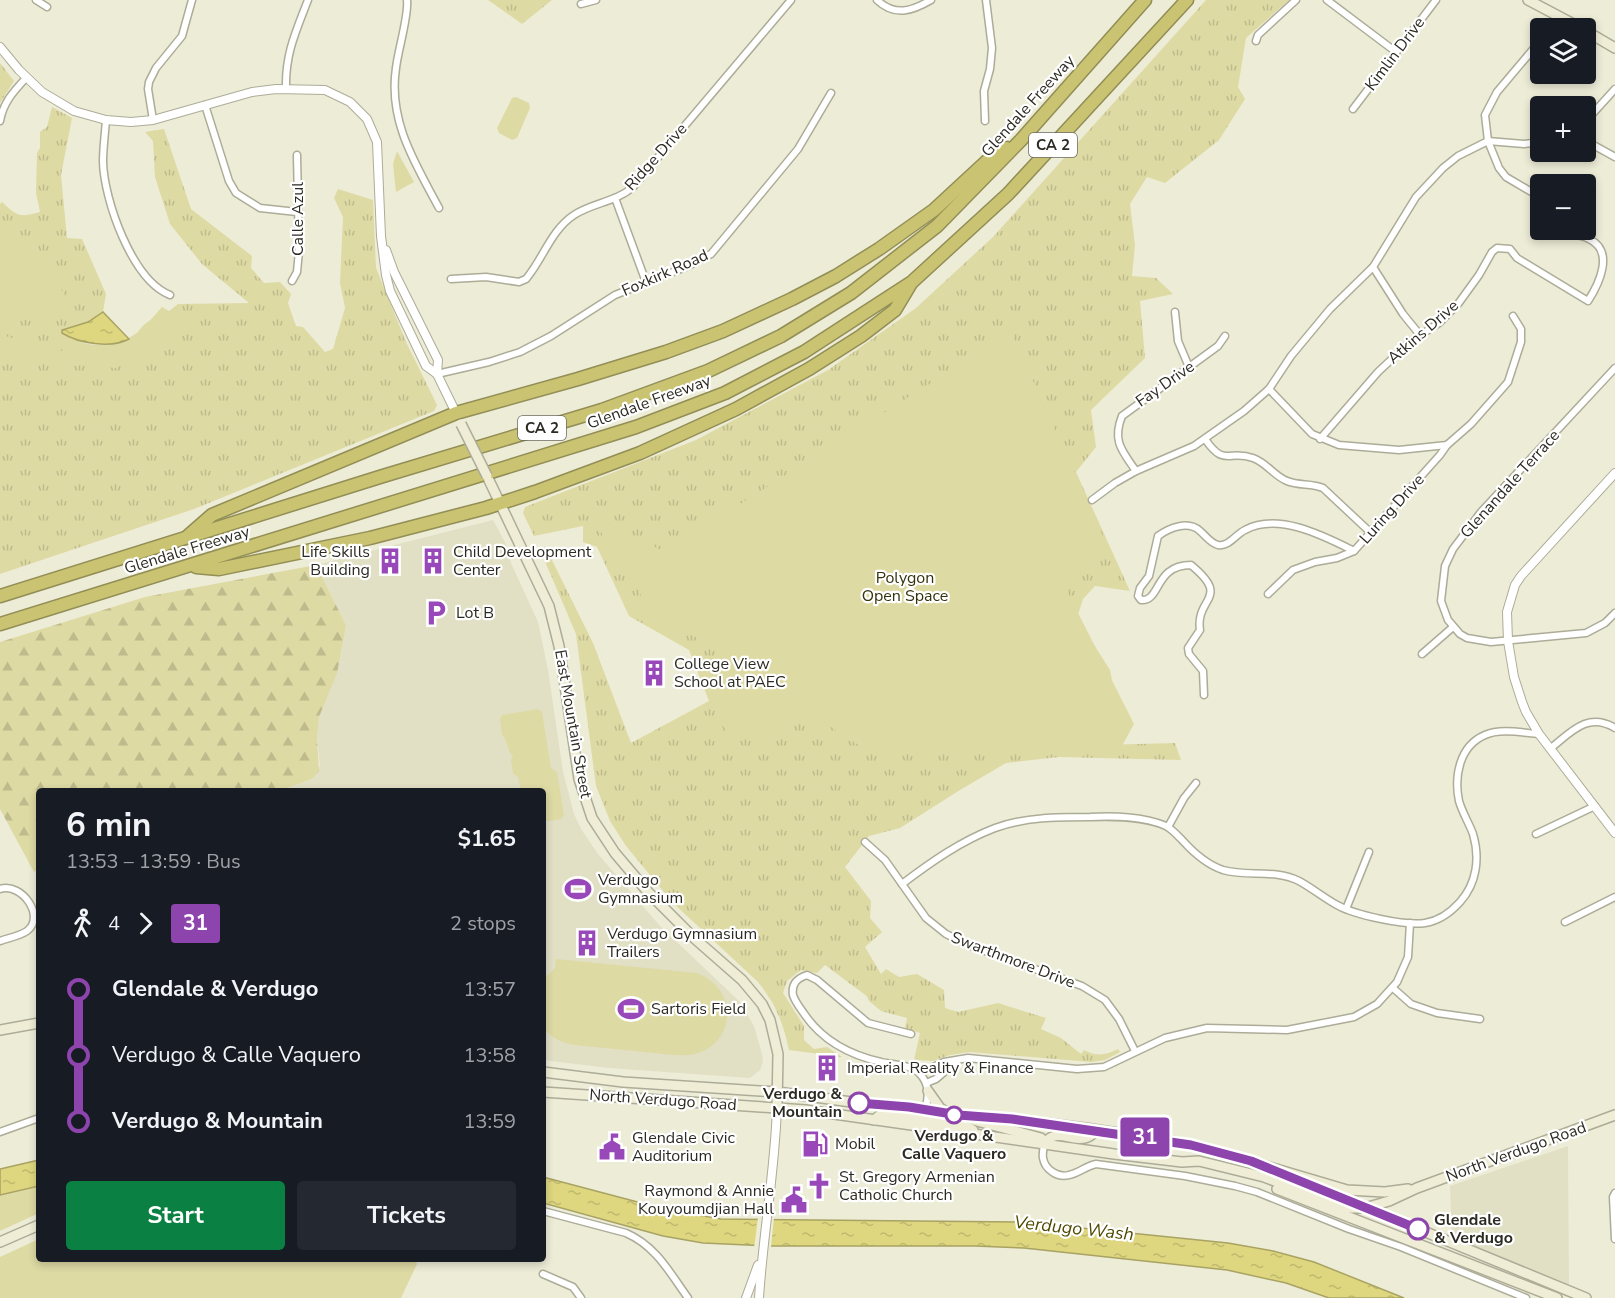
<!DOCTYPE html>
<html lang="en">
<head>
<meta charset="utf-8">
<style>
  body { margin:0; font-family:"Nunito Sans",sans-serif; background:#242831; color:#f1f3f6; height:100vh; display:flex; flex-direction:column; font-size:22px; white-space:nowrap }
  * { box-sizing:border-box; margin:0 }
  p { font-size:20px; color:#9ea1a6 }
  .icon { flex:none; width:33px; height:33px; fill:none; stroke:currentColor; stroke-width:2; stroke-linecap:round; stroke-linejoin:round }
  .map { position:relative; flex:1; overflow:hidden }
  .panel { position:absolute; left:36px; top:788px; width:510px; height:474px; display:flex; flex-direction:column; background:#171b24; border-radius:6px; box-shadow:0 3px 9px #0003 }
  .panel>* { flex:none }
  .badge { padding:0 12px; border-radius:4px; font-size:21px; line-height:39px }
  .buttons { position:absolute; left:1530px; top:18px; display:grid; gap:12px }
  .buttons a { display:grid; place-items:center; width:66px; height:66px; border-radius:6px; background:#171b24; box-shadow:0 3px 9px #0003; font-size:30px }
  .map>.badge { position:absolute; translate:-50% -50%; box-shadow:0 0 0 3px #fff }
  .legs { display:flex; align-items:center; gap:9px; height:66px; padding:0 30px; font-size:20px }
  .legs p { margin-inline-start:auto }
  .summary { display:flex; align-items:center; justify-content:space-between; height:102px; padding:0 30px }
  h1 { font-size:33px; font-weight:700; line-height:45px }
  .primary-button { display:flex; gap:12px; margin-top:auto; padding:12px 30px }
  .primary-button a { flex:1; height:69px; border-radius:6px; background:#0b8043; color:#fff; font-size:24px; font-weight:700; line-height:69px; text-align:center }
  .primary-button a+a { background:#242831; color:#f1f3f6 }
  ul { padding:0 30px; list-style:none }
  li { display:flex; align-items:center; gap:21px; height:66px; font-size:22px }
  li i { display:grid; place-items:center; width:9px; height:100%; margin:0 8px; background:currentColor }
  li i::after { content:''; width:15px; height:15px; margin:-8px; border:4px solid; border-radius:50%; background:#171b24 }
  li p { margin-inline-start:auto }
  li:first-child i { background:linear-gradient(#0000 50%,currentColor 0) }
  li:last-child i { background:linear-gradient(currentColor 50%,#0000 0) }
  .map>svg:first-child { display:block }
  .built { fill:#e1dfc4 }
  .grass { fill:url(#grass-tufts) }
  .forest { fill:url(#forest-firs) }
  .green { fill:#dedaa4 }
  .water { fill:url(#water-ripples); stroke:#a9a363; stroke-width:1.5 }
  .pier { fill:#edecd7 }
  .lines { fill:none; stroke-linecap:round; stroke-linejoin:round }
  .minor-casing { stroke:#adac98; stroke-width:9 }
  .tertiary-casing { stroke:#adac98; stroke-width:10 }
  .secondary-casing { stroke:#adac98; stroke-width:12 }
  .motorway-casing { stroke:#928e56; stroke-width:15 }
  .minor { stroke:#fff; stroke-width:6 }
  .tertiary { stroke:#fff; stroke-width:8 }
  .secondary { stroke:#efedd5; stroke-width:9 }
  .motorway { stroke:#c9c372; stroke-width:12 }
  .secondary-bridge-casing { stroke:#adac98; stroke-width:12; stroke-linecap:butt }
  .secondary-bridge { stroke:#efedd5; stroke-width:9 }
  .line-1-casing { stroke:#fff; stroke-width:14 }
  .line-1 { stroke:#8e44ad; stroke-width:9 }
  .stop-1-dot { fill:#fff; stroke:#8e44ad; stroke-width:3 }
  .labels { text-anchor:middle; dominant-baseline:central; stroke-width:4.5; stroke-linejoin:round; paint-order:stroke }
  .shield { fill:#fff; stroke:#6b6b65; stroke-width:1.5 }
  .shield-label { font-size:15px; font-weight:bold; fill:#2c2b23 }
  .street-label { font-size:16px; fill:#2c2b23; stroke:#fff }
  .poi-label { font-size:16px; fill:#2c2b23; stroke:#fff; text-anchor:start }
  .park-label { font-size:16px; fill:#35320b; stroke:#fff }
  .stop-label { font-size:16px; font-weight:bold; fill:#2c2b23; stroke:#fff; text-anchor:end }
  .water-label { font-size:18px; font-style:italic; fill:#504b03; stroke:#fff }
</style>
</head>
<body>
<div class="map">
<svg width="1615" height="1298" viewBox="0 0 1615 1298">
  <defs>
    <pattern id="grass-tufts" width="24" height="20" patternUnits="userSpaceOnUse" patternTransform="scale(1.5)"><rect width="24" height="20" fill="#dedaa4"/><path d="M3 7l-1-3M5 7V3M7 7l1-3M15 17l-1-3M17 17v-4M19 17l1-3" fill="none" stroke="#bfbb8d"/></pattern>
    <pattern id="forest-firs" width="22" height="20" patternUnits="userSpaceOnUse" patternTransform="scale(1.5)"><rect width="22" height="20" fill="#dedaa4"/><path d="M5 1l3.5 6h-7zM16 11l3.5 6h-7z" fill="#bfbb8d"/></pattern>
    <pattern id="water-ripples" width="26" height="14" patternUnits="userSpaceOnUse" patternTransform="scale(1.5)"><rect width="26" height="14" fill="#ded77f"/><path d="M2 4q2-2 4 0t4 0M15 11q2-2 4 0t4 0" fill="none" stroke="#bfb96d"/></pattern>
  </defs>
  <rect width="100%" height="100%" fill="#edecd7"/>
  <!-- built -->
  <g class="built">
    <path d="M493,520L506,544L511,563L538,622L548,670L563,772L574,814L581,829L598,854L660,926L739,1001L754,1026L762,1054L763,1062L760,1070L750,1078L609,1068L543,1060V790H281L312,779L320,766L317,738L319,717L346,625L316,565Z"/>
    <path d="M1568,1146L1569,1287L1452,1237L1450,1186Z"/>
  </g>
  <!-- grass -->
  <g class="grass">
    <path d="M488,0H552L522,24Z"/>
    <path d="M1206,0H1289L1246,38L1238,87L1245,99L1219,140L1165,183L1147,177L1130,204L1135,245L1132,276L1156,278L1173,294L1140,301L1145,358L1091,410L1096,447L1076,472L1130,591L1095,586L1083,599L1077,618L1110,670L1116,701L1062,746L1175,743L1181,760L1059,757L1006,763L960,790L900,828L869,836L845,867L871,901L870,918L882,932L865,947L881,974L886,969L899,977L917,974L944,990L945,1008L958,1012L998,1003L1046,1018L1041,1029L1061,1038L1081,1054L1084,1050C1097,1057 1106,1055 1118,1049L1120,1052L1105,1060L1091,1062L969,1052L950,1055L933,1061L914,1060L920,1033L905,1028L907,1018L881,1011L869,1001L868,997L825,965L817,973L801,970L787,981L783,993L804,1026V1040L814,1049L827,1047L842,1057L789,1050C783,1022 776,1004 757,981L673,903L626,846L610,821L596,786L576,634L541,552L545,546L593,643L631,743L709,701L689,650L629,616L597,547L583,542V526L534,536L523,513L525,507L696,440L828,370L916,308L993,237Z"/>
    <path d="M0,63L14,81L0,103Z"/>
    <path d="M52,107L72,118L61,175L67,238L82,239L106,294L103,312L88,322L68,328L66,335C74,337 81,343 88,344C126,349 139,333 162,307L169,311L178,304L249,303L202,264L170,224L155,177L153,141L145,132L164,129L191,209L252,256L251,268L264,283L280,282L291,294L288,303L296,326L303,327L325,352L333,349L345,308L340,283L343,217L334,198L338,189L373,200L376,268L406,342L437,405L434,411L194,509L0,574V204L2,202C17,216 20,218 40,212L36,193L37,153L40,148V132L47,127Z"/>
  </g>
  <!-- forest -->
  <path class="forest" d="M316,565L346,625L337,673L319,717L317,738L319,771L312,779L281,790H39V868L34,872L0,809V642L145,597Z"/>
  <!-- green -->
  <g class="green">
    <path d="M516,97L529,103L530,108L517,138L512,140L499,133L497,128L512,98Z"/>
    <path d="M397,151L414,182L396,192L393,164Z"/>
    <path d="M10,220L76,310L0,325V231L5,229Z"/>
    <path d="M167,314L189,332L116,368L0,360V330L2,335L56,351L104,349L133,341C142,323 148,320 167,314Z"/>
    <path d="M1011,332L1110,552L1063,583L1134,724L1122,746L871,753L814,716L734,743L717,717L732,649L660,625L590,515L665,552Z"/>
    <path d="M538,709L542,712L551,768L557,772L564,815L561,819L543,822V790H521L518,777L513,773L511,760L513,756C506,750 509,741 502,735L500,719L502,715Z"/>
    <path d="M556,959L697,973C712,979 726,992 727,1010C729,1031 715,1049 695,1054C682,1057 667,1054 654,1053C628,1050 601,1048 575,1045C562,1043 551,1038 543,1027V980L555,968Z"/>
    <path d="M39,1184V1213L0,1231V1193Z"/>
    <path d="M39,1239V1258H415L417,1264L401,1298H0V1257Z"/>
  </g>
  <!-- water -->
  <g class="water">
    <path d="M103,312L129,339C111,349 78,343 62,333V330L88,322Z"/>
    <path d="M39,1160V1186L0,1195V1169Z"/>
    <path d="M543,1177L664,1209L721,1219L1022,1222L1228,1243L1273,1251L1314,1262L1404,1298H1329L1286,1283L1227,1270L1024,1248L975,1246H770L703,1243L663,1236L543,1203Z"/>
  </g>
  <!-- pier -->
  <path class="pier" d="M758,1218H774L771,1247L754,1248Z"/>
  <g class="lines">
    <!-- minor casing -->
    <g class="minor-casing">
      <g id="minor">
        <path d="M36,0L47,7"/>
        <path d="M407,0C409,15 398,50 396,68C388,121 415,163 439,208"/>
        <path d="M877,0C895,17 912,11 931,0"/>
        <path d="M1327,0L1396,52"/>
        <path d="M581,4L596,0"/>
        <path d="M1551,28L1561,17"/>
        <path d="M1256,41L1258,35L1296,0"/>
        <path d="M1540,41L1497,92L1485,115L1488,141L1499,168L1506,177L1540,197"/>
        <path d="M286,89C285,54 296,31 308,0"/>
        <path d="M205,105L229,181L236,193L260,208L297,212"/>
        <path d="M1353,109L1436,0"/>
        <path d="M106,120C105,134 103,148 103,162C104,200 132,280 170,295"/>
        <path d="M153,120L148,89L149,82L156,68L182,36L192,0"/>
        <path d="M0,121C3,103 13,92 26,78"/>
        <path d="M985,121L984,91L990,69L992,48L986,0"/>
        <path d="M1586,121L1615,89"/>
        <path d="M1586,141L1615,157"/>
        <path d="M615,198L646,282"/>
        <path d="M1373,267L1403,314L1420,335"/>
        <path d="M451,279L486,277L519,282L526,279C543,259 551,230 574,215C592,203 616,202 633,187L791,0"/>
        <path d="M292,281L297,272L299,251L297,155"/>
        <path d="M1175,312L1178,341L1189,367"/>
        <path d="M1615,368L1481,512L1453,549L1445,566L1441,601L1448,620L1460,634L1467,638L1491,642L1586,633L1605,623L1615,613"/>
        <path d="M437,374L489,362L520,352L551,336L615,295L688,266L711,254L798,149L831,93"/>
        <path d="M1269,389L1312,434L1339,445L1399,450L1447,445L1471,424L1508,382L1521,342V329L1513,316"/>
        <path d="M1205,439C1225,468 1228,449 1253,458C1267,463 1274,476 1287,481C1299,486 1311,483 1323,488L1370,532"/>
        <path d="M1320,439L1378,372L1410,342L1439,323L1458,304L1479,275L1492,252L1497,248L1510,249L1517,258L1588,301C1599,284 1615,251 1589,239C1582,235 1573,235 1566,233L1563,230"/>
        <path d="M1136,471C1122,451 1112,441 1122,416L1218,346L1225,336"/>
        <path d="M1092,500L1115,483L1136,471L1194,446L1244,411L1269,389L1291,356L1330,309L1373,267L1416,197L1443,168L1458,156L1488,141L1524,144L1540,142"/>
        <path d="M1268,594L1293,570L1315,562L1337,558L1354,551L1440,455L1447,445"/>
        <path d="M1422,654L1453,627"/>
        <path d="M1204,695L1203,671L1189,654L1188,648L1200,630C1195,597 1232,599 1191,565C1154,565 1161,602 1141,600L1138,596L1140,588L1149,576L1158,536C1169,528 1188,520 1200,531C1206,536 1210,543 1218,545C1229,547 1236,534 1245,530C1278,512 1324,536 1354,551"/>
        <path d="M1551,748C1572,731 1588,712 1615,728"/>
        <path d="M1168,827L1184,798L1196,783"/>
        <path d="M1536,834L1595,806"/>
        <path d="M865,842L885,860L926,918L946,934L971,946L1082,986L1105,1000L1119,1019L1135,1051"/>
        <path d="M902,884C931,862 961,841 995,828C1025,817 1058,817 1090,817C1114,816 1143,816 1166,826C1172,829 1178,836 1183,841C1193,852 1208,865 1223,870C1248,877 1275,869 1299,881C1312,888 1324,898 1337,905C1355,915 1405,926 1425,923C1438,921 1451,912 1460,902C1477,883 1480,858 1473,834C1469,823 1462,812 1459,801C1454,777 1459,746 1485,735C1501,728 1523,733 1539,734"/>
        <path d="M0,889C22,882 46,917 27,931C20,936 8,938 0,941"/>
        <path d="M1346,909L1369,852"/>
        <path d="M1565,922L1615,897"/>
        <path d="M1393,988L1411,1004L1437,1013L1480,1019"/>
        <path d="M911,1034L868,1023L817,980L807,975C798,978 791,983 793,995C795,1002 801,1009 805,1015C823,1041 850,1055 881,1062C893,1065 911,1064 920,1074C931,1086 928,1098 925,1112"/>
        <path d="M920,1073L944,1062L968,1058L1077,1069L1104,1067L1165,1038L1207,1028L1287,1030L1354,1017L1377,1004L1397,982L1408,957L1410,923"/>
        <path d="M926,1083L936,1079L958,1060"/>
        <path d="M0,1132L39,1118"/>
        <path d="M1044,1143C1044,1147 1042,1154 1043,1158C1045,1170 1058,1178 1069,1175C1079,1173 1086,1166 1096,1164L1185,1176L1235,1186L1257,1192L1349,1229L1401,1247L1526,1298"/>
        <path d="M1615,1193L1613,1197L1615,1239"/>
        <path d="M543,1211L626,1233C656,1246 670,1273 688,1298"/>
        <path d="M543,1274L573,1287L581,1298"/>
      </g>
    </g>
    <!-- tertiary casing -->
    <g class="tertiary-casing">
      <g id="tertiary">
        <path d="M0,47L19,70L42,92L74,111L106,120L131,122L153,120L252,92L276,89L325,90L350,102L367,119L377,142L381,236L386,275L390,291L426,366L437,374"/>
        <path d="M386,250L394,272L438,360L437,374L456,413"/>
        <path d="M1615,473L1521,576L1515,585L1507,612L1508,641L1514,677L1522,702L1526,712L1539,734L1615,833"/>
        <path d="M746,1298L758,1265"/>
        <path d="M759,1298C763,1234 775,1171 777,1107"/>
      </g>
    </g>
    <!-- secondary casing -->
    <g class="secondary-casing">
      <g id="secondary">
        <path d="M1528,0L1581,28"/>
        <path d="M1586,31L1615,48"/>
        <path d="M487,476L549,606L559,646L579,779L592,818L615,853L648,892L693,937L742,980L762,1004L770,1020L778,1054L777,1107"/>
        <path d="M0,1030L39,1023"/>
        <path d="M543,1072L623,1082L777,1092L859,1103L926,1109L958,1115L1012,1119L1085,1128L1177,1142L1205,1148L1347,1190L1385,1192L1408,1189"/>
        <path d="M928,1091L940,1108L946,1112"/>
        <path d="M543,1092L806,1110L1114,1154L1182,1162L1199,1161L1264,1177L1346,1208H1365L1389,1201L1417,1188L1615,1115"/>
        <path d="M874,1120L880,1115C910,1116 939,1122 968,1127L973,1130"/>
        <path d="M973,1120L1041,1138"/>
        <path d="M1044,1143C1059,1127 1069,1142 1085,1138C1089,1137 1094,1133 1097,1130"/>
        <path d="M1297,1179L1586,1298"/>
        <path d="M1277,1189L1557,1298"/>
        <path d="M0,1242L39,1225"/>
      </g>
    </g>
    <!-- motorway casing -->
    <g class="motorway-casing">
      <g id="motorway">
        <path d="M188,536L212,515L456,413L578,379L666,352L723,331L792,299L836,276L879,249L934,210L987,161L1007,148"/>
        <path d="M196,567L219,569L370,538L486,508L535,492L640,453L736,409L809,369L861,336L895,310L910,285"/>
        <path d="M0,596L383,476L602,410L708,371L781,336L851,293L937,226L1021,140L1145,0"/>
        <path d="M0,624L636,427L725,393L804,352L912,282L1008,194L1187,0"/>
      </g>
    </g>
    <!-- minor -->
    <use href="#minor" class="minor"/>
    <!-- tertiary -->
    <use href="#tertiary" class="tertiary"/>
    <!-- secondary -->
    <use href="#secondary" class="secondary"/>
    <!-- motorway -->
    <use href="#motorway" class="motorway"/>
    <!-- secondary-bridge casing -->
    <g class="secondary-bridge-casing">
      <path id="secondary-bridge" d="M461,424L487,476"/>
    </g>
    <!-- secondary-bridge -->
    <use href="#secondary-bridge" class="secondary-bridge"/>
  </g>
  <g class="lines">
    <!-- line-1 casing -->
    <g class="line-1-casing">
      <path id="line-1" d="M859,1103L909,1107L958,1115L1012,1119L1191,1145L1251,1161L1418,1229"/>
    </g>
    <!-- line-1 -->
    <use href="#line-1" class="line-1"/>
  </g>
  <!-- icons -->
  <defs>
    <g id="building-bare" transform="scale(2.07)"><path d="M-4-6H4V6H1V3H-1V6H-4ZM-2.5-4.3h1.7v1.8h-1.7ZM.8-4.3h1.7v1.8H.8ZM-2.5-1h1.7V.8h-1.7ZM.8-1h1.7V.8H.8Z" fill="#9848b9" stroke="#fff" stroke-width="2.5" paint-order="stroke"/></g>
    <g id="parking-bare" transform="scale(2.07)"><path d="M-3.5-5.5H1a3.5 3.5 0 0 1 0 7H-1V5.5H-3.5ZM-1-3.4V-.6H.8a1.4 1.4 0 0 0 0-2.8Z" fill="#9848b9" stroke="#fff" stroke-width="2.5" paint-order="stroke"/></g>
    <g id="stadium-bare" transform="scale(2.07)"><path d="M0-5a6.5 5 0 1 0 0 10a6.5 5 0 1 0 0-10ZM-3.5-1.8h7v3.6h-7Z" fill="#9848b9" stroke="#fff" stroke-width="2.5" paint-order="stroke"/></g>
    <g id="fuel-bare" transform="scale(2.07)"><path d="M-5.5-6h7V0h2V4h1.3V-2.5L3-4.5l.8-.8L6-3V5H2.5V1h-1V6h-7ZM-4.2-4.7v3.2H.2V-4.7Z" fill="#9848b9" stroke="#fff" stroke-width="2.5" paint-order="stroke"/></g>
    <g id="civic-bare" transform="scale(2.07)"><path d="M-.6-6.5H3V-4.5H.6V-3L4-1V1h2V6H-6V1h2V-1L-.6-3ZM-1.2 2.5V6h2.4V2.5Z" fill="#9848b9" stroke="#fff" stroke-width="2.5" paint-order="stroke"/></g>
    <g id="church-bare" transform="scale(2.07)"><path d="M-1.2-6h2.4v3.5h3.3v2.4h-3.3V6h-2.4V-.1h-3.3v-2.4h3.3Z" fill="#9848b9" stroke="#fff" stroke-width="2.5" paint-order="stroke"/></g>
  </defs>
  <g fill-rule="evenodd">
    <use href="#building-bare" x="390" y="561"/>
    <use href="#building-bare" x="433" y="561"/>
    <use href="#parking-bare" x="436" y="613"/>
    <use href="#building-bare" x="654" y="673"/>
    <use href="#stadium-bare" x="578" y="889"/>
    <use href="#building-bare" x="587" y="943"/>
    <use href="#stadium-bare" x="631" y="1009"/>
    <use href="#building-bare" x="827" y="1068"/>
    <use href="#fuel-bare" x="815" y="1144"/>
    <use href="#civic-bare" x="612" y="1147"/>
    <use href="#church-bare" x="819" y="1186"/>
    <use href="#civic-bare" x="794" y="1200"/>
  </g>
  <!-- markers -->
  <g class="stop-1-dot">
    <circle cx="859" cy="1103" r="10"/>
    <circle cx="954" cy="1115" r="8"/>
    <circle cx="1418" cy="1229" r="10"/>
  </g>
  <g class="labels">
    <!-- shield labels -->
    <g class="shield">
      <rect x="1029" y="133" width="48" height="24" rx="4.5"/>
      <rect x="518" y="416" width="48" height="24" rx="4.5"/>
    </g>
    <g class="shield-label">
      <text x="1053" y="145">CA 2</text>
      <text x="542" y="428">CA 2</text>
    </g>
    <!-- street labels -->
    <g class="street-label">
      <text transform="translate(1395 54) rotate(-53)">Kimlin Drive</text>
      <text transform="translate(1028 106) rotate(-48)">Glendale Freeway</text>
      <text transform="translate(656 157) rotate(-48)">Ridge Drive</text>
      <text transform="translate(298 219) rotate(-90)">Calle Azul</text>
      <text transform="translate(665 273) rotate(-24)">Foxkirk Road</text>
      <text transform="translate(1423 332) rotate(-41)">Atkins Drive</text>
      <text transform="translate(1165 384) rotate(-35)">Fay Drive</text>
      <text transform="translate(649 402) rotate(-20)">Glendale Freeway</text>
      <text transform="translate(1510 484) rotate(-48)">Glenandale Terrace</text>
      <text transform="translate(1392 509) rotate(-48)">Luring Drive</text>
      <text transform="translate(187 550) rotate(-17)">Glendale Freeway</text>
      <text transform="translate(573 724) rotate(80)">East Mountain Street</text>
      <text transform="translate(1013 960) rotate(21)">Swarthmore Drive</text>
      <text transform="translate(663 1100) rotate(4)">North Verdugo Road</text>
      <text transform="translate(1516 1152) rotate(-20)">North Verdugo Road</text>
    </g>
    <!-- poi labels -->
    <g class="poi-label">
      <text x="370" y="552" text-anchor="end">Life Skills<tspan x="370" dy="18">Building</tspan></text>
      <text x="453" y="552">Child Development<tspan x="453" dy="18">Center</tspan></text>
      <text x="456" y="613">Lot B</text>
      <text x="674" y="664">College View<tspan x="674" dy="18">School at PAEC</tspan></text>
      <text x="598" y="880">Verdugo<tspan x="598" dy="18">Gymnasium</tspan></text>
      <text x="607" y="934">Verdugo Gymnasium<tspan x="607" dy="18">Trailers</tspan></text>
      <text x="651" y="1009">Sartoris Field</text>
      <text x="847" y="1068">Imperial Reality &amp; Finance</text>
      <text x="632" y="1138">Glendale Civic<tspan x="632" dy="18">Auditorium</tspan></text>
      <text x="835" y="1144">Mobil</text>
      <text x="839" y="1177">St. Gregory Armenian<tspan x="839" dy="18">Catholic Church</tspan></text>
      <text x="774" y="1191" text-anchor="end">Raymond &amp; Annie<tspan x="774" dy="18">Kouyoumdjian Hall</tspan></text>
    </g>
    <!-- park labels -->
    <g class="park-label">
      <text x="905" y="578">Polygon<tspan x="905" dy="18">Open Space</tspan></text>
    </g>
    <!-- stop labels -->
    <g class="stop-label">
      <text x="842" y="1094">Verdugo &amp;<tspan x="842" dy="18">Mountain</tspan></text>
      <text x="954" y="1136" text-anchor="middle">Verdugo &amp;<tspan x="954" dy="18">Calle Vaquero</tspan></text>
      <text x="1434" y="1220" text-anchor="start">Glendale<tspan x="1434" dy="18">&amp; Verdugo</tspan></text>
    </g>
    <!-- water labels -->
    <g class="water-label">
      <text transform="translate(1074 1228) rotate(6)">Verdugo Wash</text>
    </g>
  </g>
</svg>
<div class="buttons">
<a><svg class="icon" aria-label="layers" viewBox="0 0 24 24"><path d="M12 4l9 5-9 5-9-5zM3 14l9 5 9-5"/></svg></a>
<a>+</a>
<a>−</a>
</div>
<b class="badge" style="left:1145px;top:1137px;background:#8e44ad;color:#fff">31</b>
<section class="panel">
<div class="summary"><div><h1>6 min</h1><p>13:53 – 13:59 · Bus</p></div><b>$1.65</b></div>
<div class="legs"><svg class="icon" aria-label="walk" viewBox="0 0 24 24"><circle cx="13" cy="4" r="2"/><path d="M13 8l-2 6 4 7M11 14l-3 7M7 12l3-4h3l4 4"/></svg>4<svg class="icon" aria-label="forward" viewBox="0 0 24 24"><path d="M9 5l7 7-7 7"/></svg><b class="badge" style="background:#8e44ad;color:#fff">31</b><p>2 stops</p></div>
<ul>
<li><i style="color:#8e44ad"></i><b>Glendale &amp; Verdugo</b><p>13:57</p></li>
<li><i style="color:#8e44ad"></i><span>Verdugo &amp; Calle Vaquero</span><p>13:58</p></li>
<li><i style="color:#8e44ad"></i><b>Verdugo &amp; Mountain</b><p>13:59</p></li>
</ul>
<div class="primary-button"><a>Start</a><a>Tickets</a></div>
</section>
</div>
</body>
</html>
